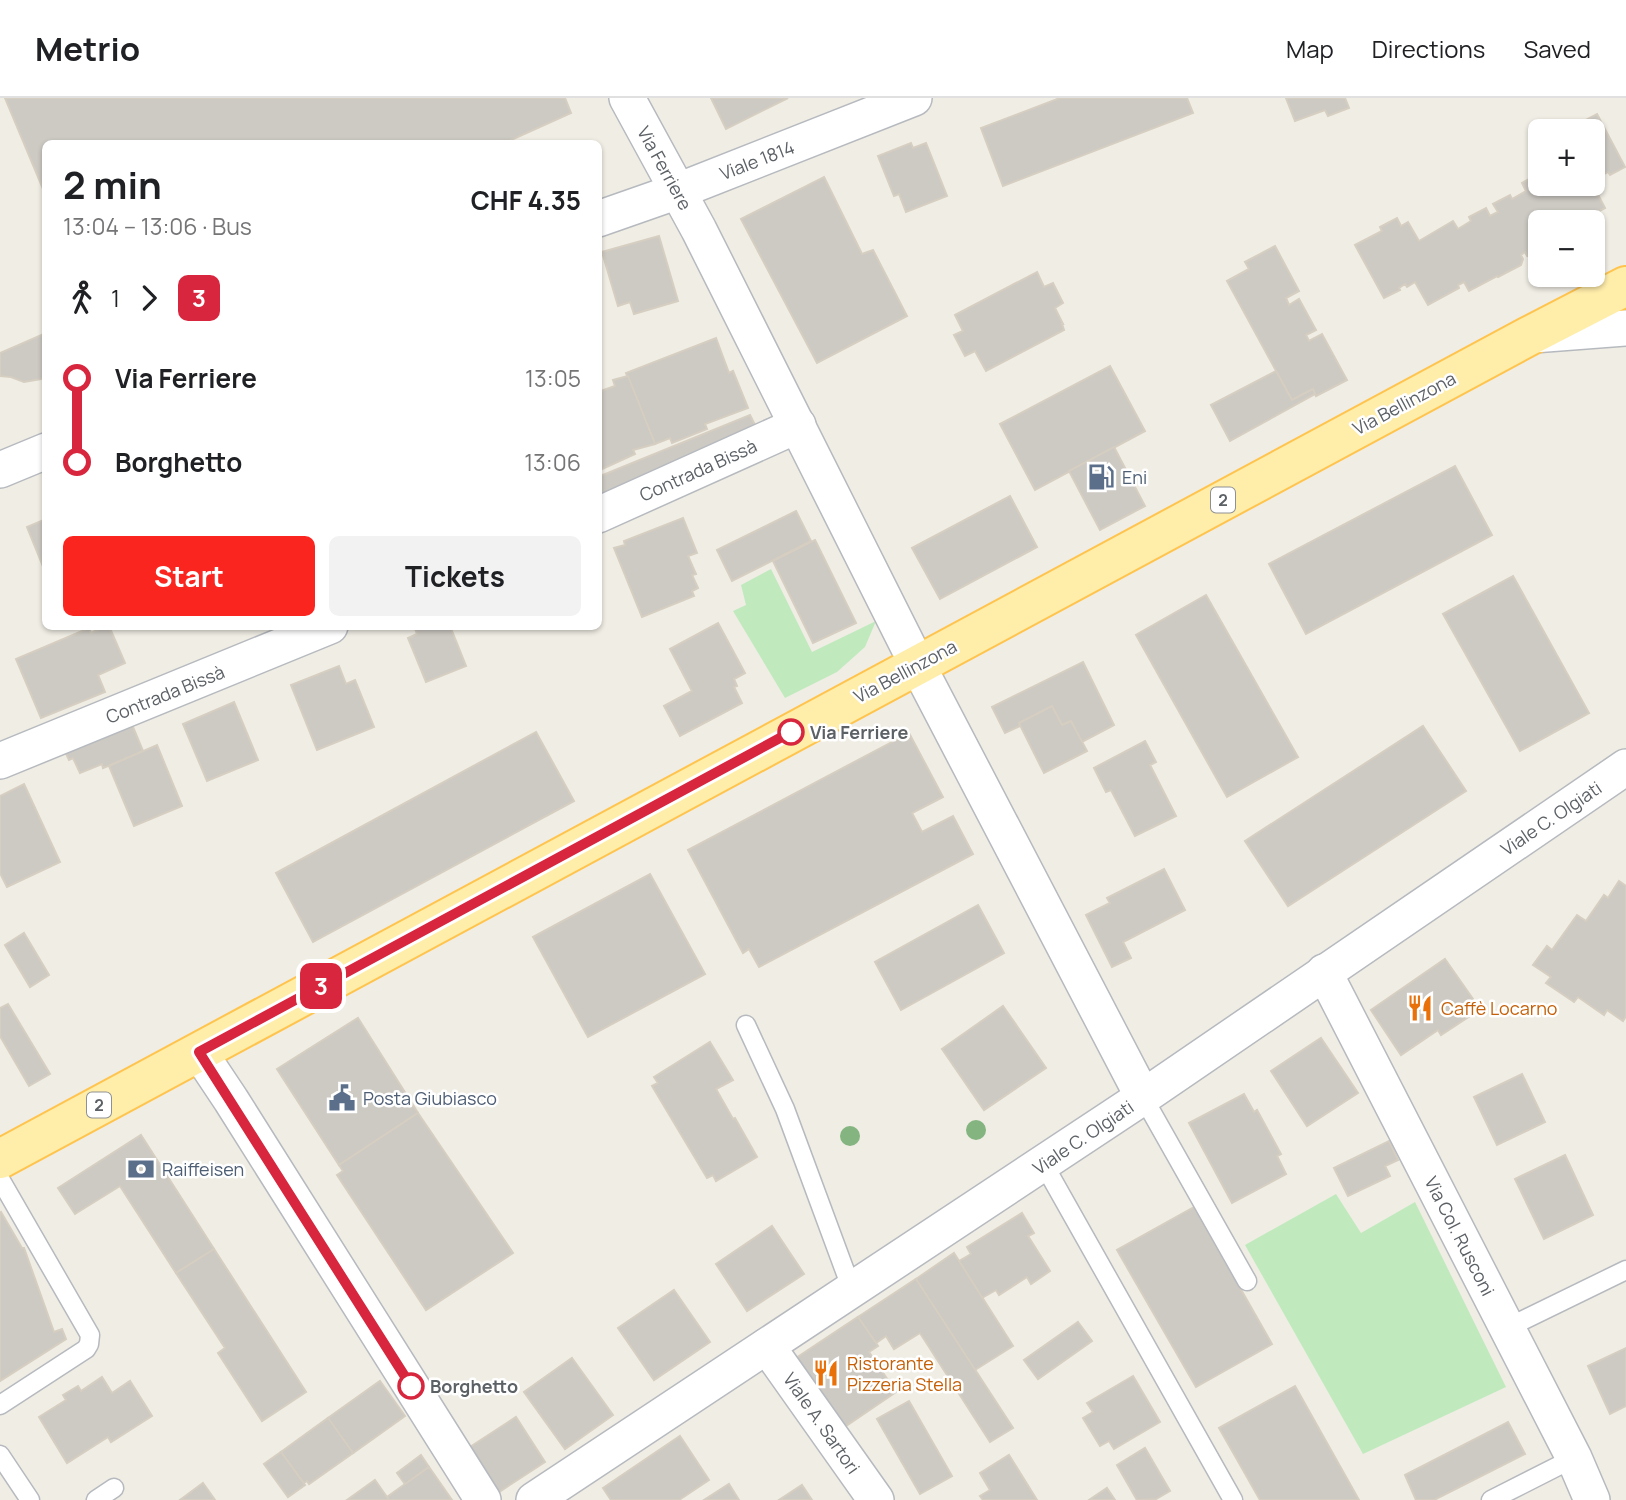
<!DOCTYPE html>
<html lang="en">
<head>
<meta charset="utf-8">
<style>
  body { margin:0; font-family:Manrope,sans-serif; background:#f2f2f2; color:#202124; height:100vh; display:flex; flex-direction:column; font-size:26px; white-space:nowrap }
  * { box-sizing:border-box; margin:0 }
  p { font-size:23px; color:#757577 }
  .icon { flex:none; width:38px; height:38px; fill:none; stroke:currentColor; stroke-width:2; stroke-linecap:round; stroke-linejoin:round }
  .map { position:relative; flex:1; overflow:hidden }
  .sheet { position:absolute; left:42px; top:42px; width:560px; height:490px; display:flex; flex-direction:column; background:#fff; border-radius:10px; box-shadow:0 2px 5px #0004 }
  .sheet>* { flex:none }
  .badge { padding:0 14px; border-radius:10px; font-size:24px; line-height:46px }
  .buttons { position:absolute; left:1528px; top:21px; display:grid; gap:14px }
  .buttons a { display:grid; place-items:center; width:77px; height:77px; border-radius:10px; background:#fff; box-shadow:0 2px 5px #0004; font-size:35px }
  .map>.badge { position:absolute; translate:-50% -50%; box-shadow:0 0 0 4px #fff }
  .legs { display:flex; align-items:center; gap:10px; height:77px; padding:0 21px; font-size:23px }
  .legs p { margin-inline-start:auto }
  .overview { display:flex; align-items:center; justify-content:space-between; height:119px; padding:0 21px }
  h1 { font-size:38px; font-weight:700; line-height:52px }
  .cta { display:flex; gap:14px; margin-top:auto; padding:14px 21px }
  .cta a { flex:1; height:80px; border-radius:10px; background:#fb251f; color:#fff; font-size:28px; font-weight:700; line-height:80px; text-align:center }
  .cta a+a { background:#f2f2f2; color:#202124 }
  ul { padding:0 21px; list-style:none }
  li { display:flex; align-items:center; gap:24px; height:84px; font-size:26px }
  li i { display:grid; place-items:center; width:10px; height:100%; margin:0 9px; background:currentColor }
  li i::after { content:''; width:18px; height:18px; margin:-9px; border:5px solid; border-radius:50%; background:#fff }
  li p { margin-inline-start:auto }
  li:first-child i { background:linear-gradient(#0000 50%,currentColor 0) }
  li:last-child i { background:linear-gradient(currentColor 50%,#0000 0) }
  header { display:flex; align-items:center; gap:42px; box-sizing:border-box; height:98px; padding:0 35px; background:#fff; border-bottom:2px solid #e0e0e0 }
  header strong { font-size:33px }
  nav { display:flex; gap:38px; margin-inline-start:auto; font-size:24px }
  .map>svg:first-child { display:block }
  .green { fill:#c0eabe }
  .building { fill:#cdc9c3; stroke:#d5cec1; stroke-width:2 }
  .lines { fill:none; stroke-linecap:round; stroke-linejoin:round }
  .lane-casing { stroke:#b6babf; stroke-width:21 }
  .street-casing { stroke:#b6babf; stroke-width:38 }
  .primary-casing { stroke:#ffc44e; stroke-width:42 }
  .lane { stroke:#fff; stroke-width:18 }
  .street { stroke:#fff; stroke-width:35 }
  .primary { stroke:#ffedaa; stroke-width:38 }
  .tree { fill:#84b47f }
  .line-1-casing { stroke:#fff; stroke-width:16 }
  .line-1 { stroke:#d7263d; stroke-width:10 }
  .stop-1-dot { fill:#fff; stroke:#d7263d; stroke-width:3.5 }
  .labels { text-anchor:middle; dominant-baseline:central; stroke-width:5; stroke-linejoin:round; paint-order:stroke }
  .shield { fill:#fff; stroke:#8d9094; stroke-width:2 }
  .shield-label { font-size:16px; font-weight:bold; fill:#5c6166 }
  .street-label { font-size:18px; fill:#5c6166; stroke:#fff }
  .service-label { font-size:18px; fill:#4e5e75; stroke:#fff; text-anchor:start }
  .stop-label { font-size:18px; font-weight:bold; fill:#5c6166; stroke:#fff; text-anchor:start }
  .food-label { font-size:18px; fill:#c56008; stroke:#fff; text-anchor:start }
</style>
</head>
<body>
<header>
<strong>Metrio</strong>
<nav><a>Map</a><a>Directions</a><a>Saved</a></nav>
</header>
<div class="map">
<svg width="1626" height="1402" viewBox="0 0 1626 1402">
  <rect width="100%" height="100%" fill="#f0ede4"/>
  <!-- green -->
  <g class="green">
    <path d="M771,471L812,554L876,523L865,549L837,574L785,600L733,513L746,507L741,487Z"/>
    <path d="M1336,1096L1361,1135L1415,1104L1506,1289L1363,1356L1245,1147Z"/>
  </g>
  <!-- building -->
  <g class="building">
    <path d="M5,0H565L571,15L502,46H46V98Z"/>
    <path d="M711,0H788L726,31Z"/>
    <path d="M1060,0H1187L1193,15L1003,88L981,30Z"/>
    <path d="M1286,0H1345L1349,10L1328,18L1325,12L1295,23Z"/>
    <path d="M1597,16L1625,69L1610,77L1608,74L1599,79L1601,83L1593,87L1605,110L1579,124H1540V157L1534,160L1527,158L1525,154L1521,157L1523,161L1521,167L1498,179L1497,178L1469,193L1464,184L1458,187L1459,190L1428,207L1415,184L1407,189L1405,186L1399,190L1400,192L1384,200L1355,147L1382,133L1380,129L1397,120L1401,128L1408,124L1419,143L1453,123L1458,131L1471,123L1469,119L1486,110L1490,118L1498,114L1493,106L1510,97L1512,101L1526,93L1522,85L1538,76L1540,77V86H1592V33H1556L1567,27L1569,31Z"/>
    <path d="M911,45L913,50L926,45L947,98L906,114L899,96L894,98L878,58Z"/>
    <path d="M824,79L862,156L873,152L907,218L817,265L741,121Z"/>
    <path d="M659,138L678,203L634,216L630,204L618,208L602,154Z"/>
    <path d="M1275,148L1299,193L1286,200L1289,207L1299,201L1316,232L1306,237L1309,243L1322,236L1347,282L1316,298L1313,291L1292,302L1227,183L1249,171L1245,164Z"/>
    <path d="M1037,174L1044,189L1053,185L1063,205L1055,210L1063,226H1062L1064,232L986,273L975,253L965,258L954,237L963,233L955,217Z"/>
    <path d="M46,235V279L41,281L24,284L11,279L0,278V255Z"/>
    <path d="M716,240L729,275L733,273L748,310L705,326L707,331L672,345L670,340L655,346L626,275Z"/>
    <path d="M1110,268L1145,333L1035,392L1000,326Z"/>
    <path d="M1276,273L1292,302L1313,291L1315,296L1230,343L1211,307Z"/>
    <path d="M628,278L655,346L633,352L635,356L598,373V294L615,288L613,282Z"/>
    <path d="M750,317L759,335L598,402V379Z"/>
    <path d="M1114,349L1145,408L1100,432L1069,373Z"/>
    <path d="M1455,368L1492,437L1306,536L1269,466Z"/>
    <path d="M1010,398L1037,449L940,501L912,450Z"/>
    <path d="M796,413L811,443L732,483L717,452Z"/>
    <path d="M683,420L697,455L688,458L696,476L692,477L698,490L692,493L694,498L642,519L614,450L625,447L624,443Z"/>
    <path d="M46,421V476L27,429Z"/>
    <path d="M815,442L856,525L813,545L773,463Z"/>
    <path d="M1513,478L1589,615L1520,653L1443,516Z"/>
    <path d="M1206,497L1298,659L1227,699L1136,537Z"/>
    <path d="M718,525L745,575L734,581L737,588L734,589L742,605L680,638L664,608L692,593L670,551Z"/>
    <path d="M106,528H109L125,565L98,577L105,594L41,620L16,561L89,530L91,535Z"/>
    <path d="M414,528H450L466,568L426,584L408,540L417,536Z"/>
    <path d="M1083,564L1114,627L1082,644L1071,623L1062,627L1052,608L1019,625L1020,628L1005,635L992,609Z"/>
    <path d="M339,568L346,586L355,582L374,629L317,652L291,587Z"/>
    <path d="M234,604L258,662L207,683L183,626Z"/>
    <path d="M1052,608L1062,627L1071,623L1087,653L1044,675L1019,625Z"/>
    <path d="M128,617L143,653L103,670L102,666L80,675L73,660L69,662L61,645Z"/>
    <path d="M1423,628L1466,693L1288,808L1245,743Z"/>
    <path d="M536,634L574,703L313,844L276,775Z"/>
    <path d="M909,635L943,699L912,715L922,734L953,718L973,756L759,869L749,851L743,855L688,752Z"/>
    <path d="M1145,643L1156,664L1150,667L1176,718L1135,738L1111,692L1106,694L1094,670Z"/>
    <path d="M157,647L182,708L134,728L109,668Z"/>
    <path d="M24,686L60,764L7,789L0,775V698Z"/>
    <path d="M1164,771L1185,812L1123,844L1131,860L1112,869L1086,817L1110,805L1107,800Z"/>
    <path d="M650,776L705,876L588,939L533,839Z"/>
    <path d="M1619,783L1626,788V918L1623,923L1607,912L1604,917L1578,899L1574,904L1546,885L1551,879L1533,867L1547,848L1552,852L1577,817L1586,823L1604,797L1608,800Z"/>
    <path d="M978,807L1004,855L901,912L875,864Z"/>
    <path d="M24,835L49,877L30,889L5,847Z"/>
    <path d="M1445,861L1473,901L1466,906L1473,916L1441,937L1438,932L1401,957L1371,912Z"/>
    <path d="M8,906L50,976L29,988L0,938V910Z"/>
    <path d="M1003,908L1046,970L984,1012L942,951Z"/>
    <path d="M358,920L418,1015L339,1067L277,971Z"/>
    <path d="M1321,940L1358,995L1307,1028L1271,973Z"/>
    <path d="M710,944L733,982L716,991L733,1021L735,1020L757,1059L716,1083L713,1077L707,1080L652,988L658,985L654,979Z"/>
    <path d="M1522,976L1545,1024L1497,1047L1474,999Z"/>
    <path d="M1244,996L1254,1014L1257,1012L1281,1056L1277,1058L1286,1076L1232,1105L1189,1025Z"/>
    <path d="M418,1015L513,1155L426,1212L337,1077L343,1073L339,1067Z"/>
    <path d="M141,1037L214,1151L176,1175L120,1088L75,1116L58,1090Z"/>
    <path d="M1389,1043L1398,1062L1385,1068L1390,1078L1348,1098L1334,1070Z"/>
    <path d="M1565,1057L1593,1117L1544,1141L1515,1081Z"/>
    <path d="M1194,1109L1272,1246L1196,1289L1117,1152Z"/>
    <path d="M1,1114L22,1150H24L54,1234L62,1231L66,1241L0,1283V1115Z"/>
    <path d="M1022,1115L1034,1135L1028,1138L1050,1173L1031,1186L1027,1179L999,1197L996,1192L982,1200L959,1163L971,1156L967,1149Z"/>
    <path d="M772,1128L804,1176L747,1213L716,1166Z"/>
    <path d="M214,1151L306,1294L262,1323L218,1255L225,1250L176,1175Z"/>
    <path d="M954,1155L1013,1248L975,1272L916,1181Z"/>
    <path d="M916,1181L1013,1330L990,1344L920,1235L894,1251L886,1238L876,1245L858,1219Z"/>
    <path d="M674,1192L710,1244L654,1282L618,1230Z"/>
    <path d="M858,1219L878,1248L869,1254L896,1294L843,1330L796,1260Z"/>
    <path d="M1078,1224L1092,1243L1038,1281L1024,1262Z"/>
    <path d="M1626,1250V1308L1610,1316L1588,1268Z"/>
    <path d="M572,1260L613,1317L565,1351L524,1294Z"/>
    <path d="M1133,1278L1160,1324L1114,1351L1109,1343L1100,1348L1083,1320L1093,1314L1087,1305Z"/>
    <path d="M102,1279L112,1295L130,1283L152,1318L111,1344L108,1339L67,1365L39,1319L66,1302L63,1297L78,1288L81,1293Z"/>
    <path d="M380,1283L405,1318L353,1355L328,1320Z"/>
    <path d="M1295,1288L1359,1402H1260L1219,1330Z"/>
    <path d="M909,1303L952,1378L920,1396L877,1321Z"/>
    <path d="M516,1319L545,1364L499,1394L470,1349Z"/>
    <path d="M328,1320L353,1355L309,1386L307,1383L304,1385L281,1354Z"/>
    <path d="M1508,1324L1525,1356L1434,1402H1416L1405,1377Z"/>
    <path d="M680,1338L709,1382L679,1402H611L603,1390Z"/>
    <path d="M1145,1350L1170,1393L1156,1401L1137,1402L1117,1367Z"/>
    <path d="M281,1354L305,1387L288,1399L264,1366Z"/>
    <path d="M421,1357L429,1369L405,1386L397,1375Z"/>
    <path d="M1009,1357L1037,1402H983L980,1398L990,1392L980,1375Z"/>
    <path d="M429,1369L452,1402H389L387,1399Z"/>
    <path d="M375,1382L389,1402H347Z"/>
    <path d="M203,1385L215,1402H180Z"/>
    <path d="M729,1386L739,1402H704Z"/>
    <path d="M802,1387L812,1402H779Z"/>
    <path d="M1107,1390L1115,1402H1089Z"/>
  </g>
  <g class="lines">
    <!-- lane casing -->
    <g class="lane-casing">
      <g id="lane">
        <path d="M746,927L785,1011L852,1192"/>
        <path d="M1143,999L1247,1183"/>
        <path d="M1043,1065L1233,1402"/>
        <path d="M0,1081L90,1237L89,1246L86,1251L0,1307"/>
        <path d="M1507,1230L1626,1172"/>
        <path d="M0,1357L30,1402"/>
        <path d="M96,1402L114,1390"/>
        <path d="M1491,1402L1574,1360"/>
      </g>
    </g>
    <!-- street casing -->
    <g class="street-casing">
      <g id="street">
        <path d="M627,0L699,132L917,566L1143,999"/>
        <path d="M598,121L678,93L914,0"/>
        <path d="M1533,237L1626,230"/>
        <path d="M0,372L46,353"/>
        <path d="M598,417L798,327"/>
        <path d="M0,663L330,528"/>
        <path d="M1324,874L1574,1360L1592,1402"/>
        <path d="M199,954L231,1002L483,1402"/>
        <path d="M767,1248L876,1402"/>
        <path d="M534,1402L1143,999L1626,669"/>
      </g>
    </g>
    <!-- primary casing -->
    <g class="primary-casing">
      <path id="primary" d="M0,1061L1529,238L1626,188"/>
    </g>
    <!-- lane -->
    <use href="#lane" class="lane"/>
    <!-- street -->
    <use href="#street" class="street"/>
    <!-- primary -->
    <use href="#primary" class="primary"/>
  </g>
  <!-- trees -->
  <g class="tree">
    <circle cx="976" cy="1032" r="10"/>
    <circle cx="850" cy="1038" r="10"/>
  </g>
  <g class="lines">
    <!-- line-1 casing -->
    <g class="line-1-casing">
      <path id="line-1" d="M411,1288L199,954L791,634"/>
    </g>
    <!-- line-1 -->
    <use href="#line-1" class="line-1"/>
  </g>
  <!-- icons -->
  <defs>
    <g id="fuel-bare" transform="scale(2.1)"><path d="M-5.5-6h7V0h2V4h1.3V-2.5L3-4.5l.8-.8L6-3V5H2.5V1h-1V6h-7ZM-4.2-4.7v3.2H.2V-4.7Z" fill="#5c6f8a" stroke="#fff" stroke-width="2.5" paint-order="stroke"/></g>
    <g id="restaurant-bare" transform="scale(2.1)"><path d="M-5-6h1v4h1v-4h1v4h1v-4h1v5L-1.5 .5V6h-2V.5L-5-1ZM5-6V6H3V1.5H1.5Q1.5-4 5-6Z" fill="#e8710a" stroke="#fff" stroke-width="2.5" paint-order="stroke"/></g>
    <g id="civic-bare" transform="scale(2.1)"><path d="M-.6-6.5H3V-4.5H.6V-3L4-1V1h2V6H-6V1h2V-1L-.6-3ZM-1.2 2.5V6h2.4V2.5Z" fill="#5c6f8a" stroke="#fff" stroke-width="2.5" paint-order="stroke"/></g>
    <g id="bank-bare" transform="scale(2.1)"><path d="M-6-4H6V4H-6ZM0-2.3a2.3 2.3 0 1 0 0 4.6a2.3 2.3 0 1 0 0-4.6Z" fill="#5c6f8a" stroke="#fff" stroke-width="2.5" paint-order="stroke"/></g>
  </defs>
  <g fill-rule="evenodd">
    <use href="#fuel-bare" x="1101" y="379"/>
    <use href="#restaurant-bare" x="1420" y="910"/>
    <use href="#civic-bare" x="342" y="1000"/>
    <use href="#bank-bare" x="141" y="1071"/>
    <use href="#restaurant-bare" x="826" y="1275"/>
  </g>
  <!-- markers -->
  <g class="stop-1-dot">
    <circle cx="791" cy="634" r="12"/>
    <circle cx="411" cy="1288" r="12"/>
  </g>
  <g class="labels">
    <!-- shield labels -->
    <g class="shield">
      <rect x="1211" y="389.5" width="24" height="25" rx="5"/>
      <rect x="87" y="994.5" width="24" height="25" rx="5"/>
    </g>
    <g class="shield-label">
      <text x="1223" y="402">2</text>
      <text x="99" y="1007">2</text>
    </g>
    <!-- street labels -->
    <g class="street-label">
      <text transform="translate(757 62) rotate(-21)">Viale 1814</text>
      <text transform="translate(665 70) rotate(61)">Via Ferriere</text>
      <text transform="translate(1404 305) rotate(-28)">Via Bellinzona</text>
      <text transform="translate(698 372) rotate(-24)">Contrada Bissà</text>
      <text transform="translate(905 573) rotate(-28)">Via Bellinzona</text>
      <text transform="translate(165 596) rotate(-22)">Contrada Bissà</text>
      <text transform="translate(1551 720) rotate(-34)">Viale C. Olgiati</text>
      <text transform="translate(1083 1039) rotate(-34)">Viale C. Olgiati</text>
      <text transform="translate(1460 1138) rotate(63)">Via Col. Rusconi</text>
      <text transform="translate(822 1325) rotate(55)">Viale A. Sartori</text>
    </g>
    <!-- service labels -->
    <g class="service-label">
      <text x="1122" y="379">Eni</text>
      <text x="363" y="1000">Posta Giubiasco</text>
      <text x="162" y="1071">Raiffeisen</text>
    </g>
    <!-- stop labels -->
    <g class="stop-label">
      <text x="810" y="634">Via Ferriere</text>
      <text x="430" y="1288">Borghetto</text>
    </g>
    <!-- food labels -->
    <g class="food-label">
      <text x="1441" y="910">Caffè Locarno</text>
      <text x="847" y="1265">Ristorante<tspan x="847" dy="21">Pizzeria Stella</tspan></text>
    </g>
  </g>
</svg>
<div class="buttons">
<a>+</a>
<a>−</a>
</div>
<b class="badge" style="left:321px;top:888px;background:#d7263d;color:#fff">3</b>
<section class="sheet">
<div class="overview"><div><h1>2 min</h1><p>13:04 – 13:06 · Bus</p></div><b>CHF 4.35</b></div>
<div class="legs"><svg class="icon" aria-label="walk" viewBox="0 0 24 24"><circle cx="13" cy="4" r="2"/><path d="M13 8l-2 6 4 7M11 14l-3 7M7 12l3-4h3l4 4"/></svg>1<svg class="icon" aria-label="forward" viewBox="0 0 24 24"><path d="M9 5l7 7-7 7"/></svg><b class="badge" style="background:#d7263d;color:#fff">3</b></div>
<ul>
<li><i style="color:#d7263d"></i><b>Via Ferriere</b><p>13:05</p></li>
<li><i style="color:#d7263d"></i><b>Borghetto</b><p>13:06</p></li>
</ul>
<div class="cta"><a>Start</a><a>Tickets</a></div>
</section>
</div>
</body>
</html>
